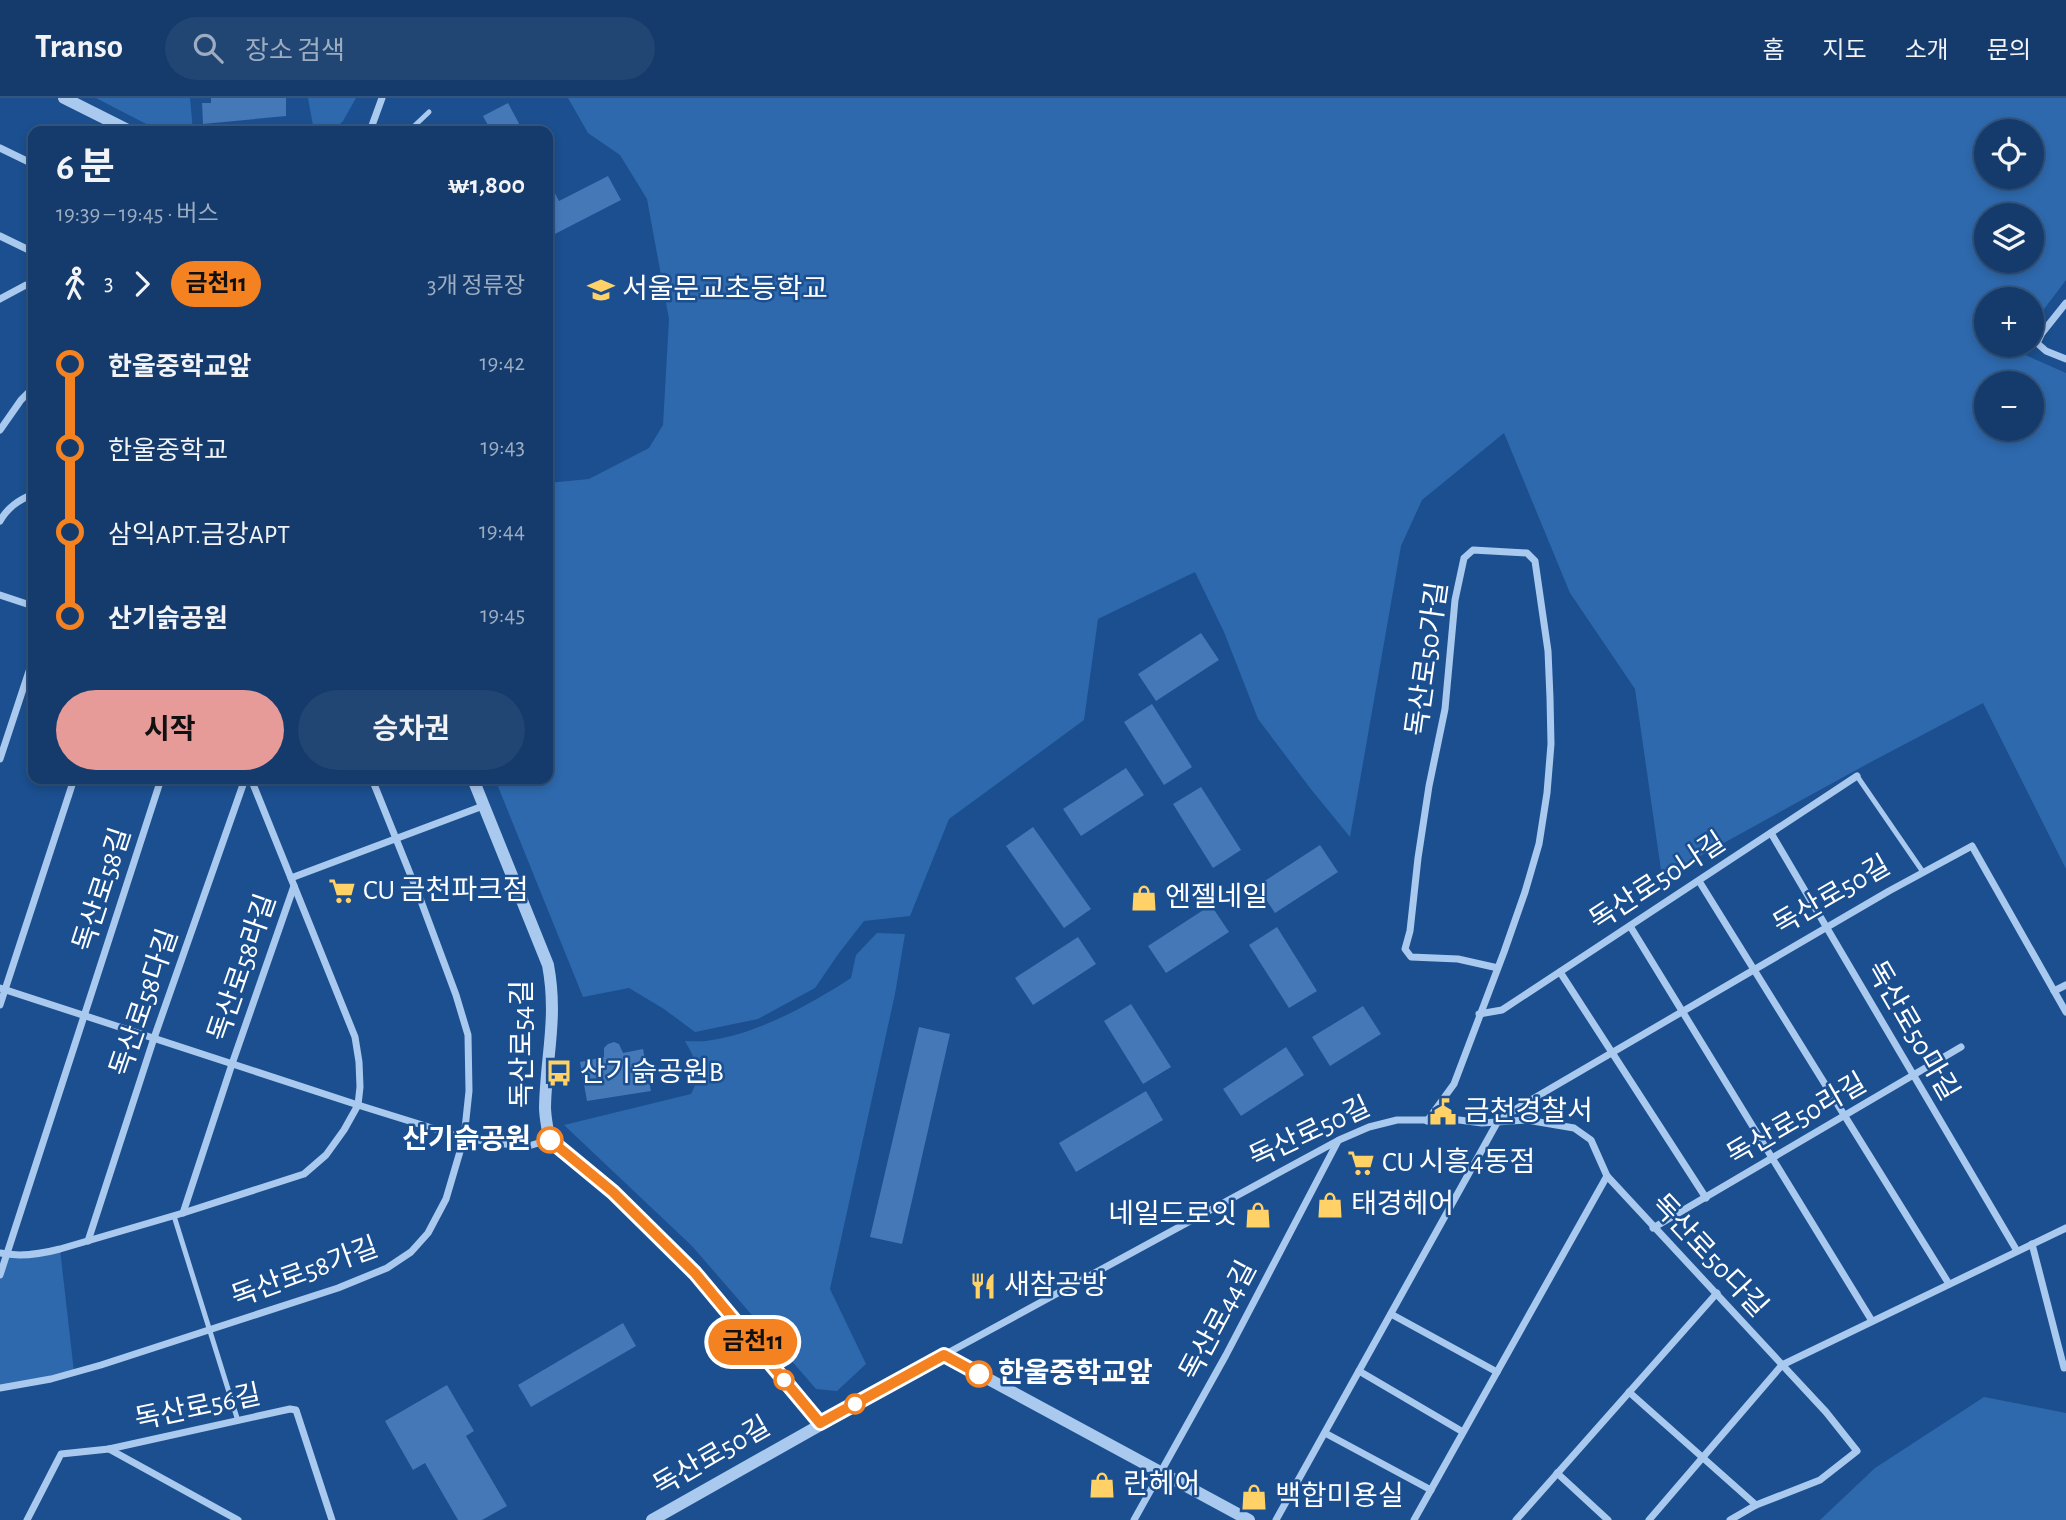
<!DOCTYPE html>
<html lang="ko">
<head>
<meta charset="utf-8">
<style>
  body { margin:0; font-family:"Alegreya Sans","Noto Sans KR",sans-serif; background:#214673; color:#f1f3f6; height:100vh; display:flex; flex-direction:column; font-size:26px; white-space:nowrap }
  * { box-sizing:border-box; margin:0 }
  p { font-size:23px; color:#9dadc1 }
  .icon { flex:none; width:38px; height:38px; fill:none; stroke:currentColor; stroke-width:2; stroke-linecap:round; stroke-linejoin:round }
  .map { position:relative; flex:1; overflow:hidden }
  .side { position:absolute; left:28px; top:28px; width:525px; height:658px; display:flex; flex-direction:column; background:#143b6b; border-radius:14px; box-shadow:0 4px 10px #0003,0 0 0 2px #33557e }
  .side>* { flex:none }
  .badge { padding:0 14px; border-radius:23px; font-size:24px; line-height:46px }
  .tools { position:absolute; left:1974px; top:21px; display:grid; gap:14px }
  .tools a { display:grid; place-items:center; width:70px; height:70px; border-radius:50%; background:#143b6b; box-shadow:0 4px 10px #0003,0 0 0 2px #33557e; font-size:35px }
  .map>.badge { position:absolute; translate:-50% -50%; box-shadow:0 0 0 4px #fff }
  .legs { display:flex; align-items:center; gap:10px; height:77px; padding:0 28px; font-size:23px }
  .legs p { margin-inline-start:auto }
  .summary { display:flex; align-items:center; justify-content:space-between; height:119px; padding:0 28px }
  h1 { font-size:38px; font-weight:700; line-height:52px }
  .cta { display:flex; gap:14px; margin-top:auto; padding:14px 28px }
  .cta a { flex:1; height:80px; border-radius:42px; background:#e69b98; color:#111; font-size:28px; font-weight:700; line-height:80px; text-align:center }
  .cta a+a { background:#214673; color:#f1f3f6 }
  ul { padding:0 28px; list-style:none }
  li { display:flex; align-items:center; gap:24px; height:84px; font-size:26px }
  li i { display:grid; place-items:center; width:10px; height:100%; margin:0 9px; background:currentColor }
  li i::after { content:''; width:18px; height:18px; margin:-9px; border:5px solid; border-radius:50%; background:#143b6b }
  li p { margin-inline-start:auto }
  li:first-child i { background:linear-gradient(#0000 50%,currentColor 0) }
  li:last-child i { background:linear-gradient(currentColor 50%,#0000 0) }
  header { display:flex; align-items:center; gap:42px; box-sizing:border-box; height:98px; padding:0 35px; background:#143b6b; border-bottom:2px solid #33557e }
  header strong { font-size:33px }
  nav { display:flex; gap:38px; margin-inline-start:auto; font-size:24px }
  .search { width:490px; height:63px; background:#214673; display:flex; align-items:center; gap:18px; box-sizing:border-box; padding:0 24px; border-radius:38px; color:#9dadc1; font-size:26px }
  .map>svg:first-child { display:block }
  .green { fill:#2e69ad; fill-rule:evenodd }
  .building { fill:#4478b7 }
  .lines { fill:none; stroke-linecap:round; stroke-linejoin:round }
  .service { stroke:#a9c9ee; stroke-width:5 }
  .minor { stroke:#a9c9ee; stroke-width:7 }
  .tertiary { stroke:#a9c9ee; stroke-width:12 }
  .line-1-casing { stroke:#fff; stroke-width:16 }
  .line-1 { stroke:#f58220; stroke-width:10 }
  .stop-1-dot { fill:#fff; stroke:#f58220; stroke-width:3.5 }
  .labels { text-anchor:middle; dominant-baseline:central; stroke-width:5; stroke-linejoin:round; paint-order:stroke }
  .poi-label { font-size:28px; fill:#fff; stroke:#1b4f8f; text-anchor:start }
  .street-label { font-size:28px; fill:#fff; stroke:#1b4f8f }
  .stop-label { font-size:28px; font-weight:bold; fill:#fff; stroke:#1b4f8f; text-anchor:end }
</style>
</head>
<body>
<header>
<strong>Transo</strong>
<div class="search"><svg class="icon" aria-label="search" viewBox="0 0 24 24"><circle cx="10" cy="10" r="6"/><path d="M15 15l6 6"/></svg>장소 검색</div>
<nav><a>홈</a><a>지도</a><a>소개</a><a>문의</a></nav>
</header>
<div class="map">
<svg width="2066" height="1422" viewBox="0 0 2066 1422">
  <rect width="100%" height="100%" fill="#1b4f8f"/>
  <!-- green -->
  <g class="green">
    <path d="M96,0H190L193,33H165L154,30Z"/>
    <path d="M308,0H356L343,23L333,33H314Z"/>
    <path d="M568,0H2066V182L2032,227V201H1986V247H2017L2014,252L2066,275V771L1983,605L1869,665L1662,779L1635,591L1570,495L1504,335L1422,402L1401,448L1350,739L1310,690L1258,621L1224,534L1195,474L1098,521L1084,622L949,721L910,818L864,823L839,855L815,890L758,921L695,934L664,911L629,890L583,899L495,681H548V385L589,381L649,350L663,327L669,221L647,101L620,57L588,35ZM2032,33V79H1986V33ZM2032,117V163H1986V117ZM2032,285V331H1986V285Z"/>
    <path d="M877,835L905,836L895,896L830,1191L866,1266L837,1293L816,1291L692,1148L564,1027L691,996L698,981L692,956L685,943C693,943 703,944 712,942C759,935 811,906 851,880L856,857Z"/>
    <path d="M60,1151L74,1274L0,1290V1177L7,1157Z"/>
    <path d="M1984,1299L2066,1315V1422H1820L1875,1370Z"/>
  </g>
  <!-- building -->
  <g class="building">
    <path d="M211,0H286V18L203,26L202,5H211Z"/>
    <path d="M508,5L523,33H491L483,18Z"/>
    <path d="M608,78L621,102L549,139L555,151L548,155V82L559,103Z"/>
    <path d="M1201,535L1219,562L1156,603L1138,576Z"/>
    <path d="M1152,606L1192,669L1164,687L1124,624Z"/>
    <path d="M1126,670L1144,697L1081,738L1063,711Z"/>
    <path d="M1201,689L1241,752L1213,770L1173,706Z"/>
    <path d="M1033,729L1091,811L1064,830L1006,748Z"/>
    <path d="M1320,747L1338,774L1275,815L1257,788Z"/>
    <path d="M1211,807L1229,834L1166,875L1148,848Z"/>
    <path d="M1277,829L1317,893L1289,910L1249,847Z"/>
    <path d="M1078,839L1096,866L1033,907L1015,880Z"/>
    <path d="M1131,906L1171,969L1143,986L1104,923Z"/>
    <path d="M1363,908L1381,936L1330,968L1312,939Z"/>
    <path d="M919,929L950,936L902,1146L870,1139Z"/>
    <path d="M614,944L619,946L623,955L643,951L651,993L587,1003L580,964L604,959V950L608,946Z"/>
    <path d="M1286,949L1304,977L1241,1018L1223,991Z"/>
    <path d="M1146,993L1163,1022L1076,1074L1059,1045Z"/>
    <path d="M623,1225L636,1248L531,1309L518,1287Z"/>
    <path d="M447,1287L474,1333L466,1338L507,1408L482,1422H458L425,1365L413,1372L385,1323Z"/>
  </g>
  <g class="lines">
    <!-- service -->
    <g class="service">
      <path d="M409,33L429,14"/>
      <path d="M1857,678L1923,774"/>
      <path d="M174,1118L238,1323"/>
    </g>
    <!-- minor -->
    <g class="minor">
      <path d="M370,33L382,0"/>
      <path d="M0,50L33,66"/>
      <path d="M0,138L33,154"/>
      <path d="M0,201L26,187L33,185"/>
      <path d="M2066,205L2042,235L2037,245L2046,253L2066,261"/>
      <path d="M0,332L21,302L33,290"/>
      <path d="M0,423C8,409 19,402 33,396"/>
      <path d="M0,497L33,508"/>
      <path d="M0,661L33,561"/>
      <path d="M1771,735L2017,1153"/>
      <path d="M291,780L483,708"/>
      <path d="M1699,783L1949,1186"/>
      <path d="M1630,828L1872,1223"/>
      <path d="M1560,874L1706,1100"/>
      <path d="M0,890L358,1007L464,1040L525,1049L549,1042"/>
      <path d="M2054,893L2066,887"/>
      <path d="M0,907L74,681"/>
      <path d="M1479,916L1502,912L1857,678"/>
      <path d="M1427,1023L1454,986L1504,854L1525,794L1539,746L1547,695L1551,646L1550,600L1548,553L1535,463L1527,455L1473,452L1464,460L1455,502L1445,611L1429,688L1418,760L1410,833L1405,851L1411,859L1458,861L1498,870"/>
      <path d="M183,1115L232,966L294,788"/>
      <path d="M1653,1130L1961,949"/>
      <path d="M88,1143L154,940L245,681"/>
      <path d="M2032,1146L2064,1270"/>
      <path d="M0,1155C19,1159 41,1156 60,1151L183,1115L304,1076L326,1057L344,1032L358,1007L360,989L359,964L355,939L251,681"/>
      <path d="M0,1177L161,681"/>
      <path d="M1391,1216L1497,1274"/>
      <path d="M944,1257L1339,1042L1369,1029L1397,1022H1459L1482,1025L1527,1022L1574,1030L1591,1042L1607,1078L1826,1314L1857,1353L1820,1382L1756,1407L1730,1422"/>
      <path d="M1359,1273L1463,1334"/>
      <path d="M0,1290L51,1281L101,1267L338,1190L387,1170L411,1154L428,1135L446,1101L464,1040L469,993L468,937L456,897L421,803L372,681"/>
      <path d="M1629,1294L1756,1407"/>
      <path d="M1325,1335L1431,1392"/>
      <path d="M109,1351L238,1422"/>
      <path d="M1557,1375L1608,1422"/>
      <path d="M27,1422L61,1356L109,1351L290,1311L296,1312L332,1422"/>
      <path d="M1134,1422L1226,1257L1338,1043"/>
      <path d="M1276,1422L1498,1023L1524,1006L1889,793L1972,748L2066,914"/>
      <path d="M1414,1422L1607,1078"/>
      <path d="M1516,1422L1717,1195"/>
      <path d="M1649,1422L1782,1267L2066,1130"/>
    </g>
    <!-- tertiary -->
    <g class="tertiary">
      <path d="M64,0L130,33"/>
      <path d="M473,681L548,867C558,920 546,958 545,1009C545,1020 548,1031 549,1042L613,1094L695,1175L820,1325"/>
      <path d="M652,1422L944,1257L1249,1422"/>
    </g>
  </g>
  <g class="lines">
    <!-- line-1 casing -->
    <g class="line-1-casing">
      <path id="line-1" d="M550,1042L613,1094L695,1175L820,1325L944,1257L979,1276"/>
    </g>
    <!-- line-1 -->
    <use href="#line-1" class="line-1"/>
  </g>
  <!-- icons -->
  <defs>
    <g id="school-bare" transform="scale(2.1)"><path d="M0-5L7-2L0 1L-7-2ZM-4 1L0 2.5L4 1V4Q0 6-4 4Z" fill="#ffd166" stroke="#1b4f8f" stroke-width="2.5" paint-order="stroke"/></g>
    <g id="supermarket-bare" transform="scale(2.1)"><path d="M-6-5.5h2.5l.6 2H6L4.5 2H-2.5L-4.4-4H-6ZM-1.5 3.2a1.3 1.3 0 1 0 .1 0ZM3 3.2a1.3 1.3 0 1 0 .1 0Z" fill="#ffd166" stroke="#1b4f8f" stroke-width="2.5" paint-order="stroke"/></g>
    <g id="shop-bare" transform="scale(2.1)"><path d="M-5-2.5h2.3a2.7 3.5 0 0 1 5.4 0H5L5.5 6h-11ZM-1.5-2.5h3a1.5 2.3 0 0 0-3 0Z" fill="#ffd166" stroke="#1b4f8f" stroke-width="2.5" paint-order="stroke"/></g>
    <g id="bus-bare" transform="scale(2.1)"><path d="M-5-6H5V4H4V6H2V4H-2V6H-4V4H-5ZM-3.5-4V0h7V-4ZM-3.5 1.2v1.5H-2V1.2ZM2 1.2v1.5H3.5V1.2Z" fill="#ffd166" stroke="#1b4f8f" stroke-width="2.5" paint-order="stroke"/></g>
    <g id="civic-bare" transform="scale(2.1)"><path d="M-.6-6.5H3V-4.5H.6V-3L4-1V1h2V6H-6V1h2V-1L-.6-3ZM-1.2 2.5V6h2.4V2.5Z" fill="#ffd166" stroke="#1b4f8f" stroke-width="2.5" paint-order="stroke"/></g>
    <g id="restaurant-bare" transform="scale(2.1)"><path d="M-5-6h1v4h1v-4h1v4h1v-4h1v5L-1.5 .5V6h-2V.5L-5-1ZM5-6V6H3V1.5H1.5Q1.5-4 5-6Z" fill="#ffd166" stroke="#1b4f8f" stroke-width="2.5" paint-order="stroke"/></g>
  </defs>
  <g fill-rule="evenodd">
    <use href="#school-bare" x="601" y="192"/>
    <use href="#supermarket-bare" x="342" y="793"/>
    <use href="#shop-bare" x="1144" y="800"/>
    <use href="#bus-bare" x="559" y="975"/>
    <use href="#civic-bare" x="1443" y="1014"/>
    <use href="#supermarket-bare" x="1361" y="1065"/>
    <use href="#shop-bare" x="1330" y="1107"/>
    <use href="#shop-bare" x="1258" y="1117"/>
    <use href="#restaurant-bare" x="983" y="1188"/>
    <use href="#shop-bare" x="1102" y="1387"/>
    <use href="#shop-bare" x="1254" y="1399"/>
  </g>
  <!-- markers -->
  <g class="stop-1-dot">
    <circle cx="550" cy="1042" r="12"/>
    <circle cx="979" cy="1276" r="12"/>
    <circle cx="784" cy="1282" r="9"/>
    <circle cx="855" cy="1306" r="9"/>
  </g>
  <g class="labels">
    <!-- poi labels -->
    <g class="poi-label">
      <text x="622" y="192">서울문교초등학교</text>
      <text x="363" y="793">CU 금천파크점</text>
      <text x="1165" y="800">엔젤네일</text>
      <text x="580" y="975">산기슭공원B</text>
      <text x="1464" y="1014">금천경찰서</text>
      <text x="1382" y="1065">CU 시흥4동점</text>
      <text x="1351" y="1107">태경헤어</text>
      <text x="1237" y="1117" text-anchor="end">네일드로잇</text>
      <text x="1004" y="1188">새참공방</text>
      <text x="1123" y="1387">란헤어</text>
      <text x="1275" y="1399">백합미용실</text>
    </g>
    <!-- street labels -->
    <g class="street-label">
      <text transform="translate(1428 561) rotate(-82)">독산로50가길</text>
      <text transform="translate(1658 784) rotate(-33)">독산로50나길</text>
      <text transform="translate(103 792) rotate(-72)">독산로58길</text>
      <text transform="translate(1832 798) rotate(-30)">독산로50길</text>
      <text transform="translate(243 870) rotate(-71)">독산로58라길</text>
      <text transform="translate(145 905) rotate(-71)">독산로58다길</text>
      <text transform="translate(1912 933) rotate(60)">독산로50마길</text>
      <text transform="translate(523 946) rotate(-90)">독산로54길</text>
      <text transform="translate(1797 1022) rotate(-30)">독산로50라길</text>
      <text transform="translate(1310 1035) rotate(-25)">독산로50길</text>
      <text transform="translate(1709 1158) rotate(47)">독산로50다길</text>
      <text transform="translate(305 1175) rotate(-20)">독산로58가길</text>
      <text transform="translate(1219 1223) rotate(-62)">독산로44길</text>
      <text transform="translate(198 1310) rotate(-12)">독산로56길</text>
      <text transform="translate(712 1359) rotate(-30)">독산로50길</text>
    </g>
    <!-- stop labels -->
    <g class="stop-label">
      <text x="531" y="1042">산기슭공원</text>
      <text x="998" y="1276" text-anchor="start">한울중학교앞</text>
    </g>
  </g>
</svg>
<div class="tools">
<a><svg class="icon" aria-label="locate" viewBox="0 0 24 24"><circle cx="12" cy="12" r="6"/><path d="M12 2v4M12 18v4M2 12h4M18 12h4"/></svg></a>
<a><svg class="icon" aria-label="layers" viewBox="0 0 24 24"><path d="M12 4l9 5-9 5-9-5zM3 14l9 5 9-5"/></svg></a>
<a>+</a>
<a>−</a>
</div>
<b class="badge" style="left:753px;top:1244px;background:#f58220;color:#111">금천11</b>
<section class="side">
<div class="summary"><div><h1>6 분</h1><p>19:39 – 19:45 · 버스</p></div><b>₩1,800</b></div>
<div class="legs"><svg class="icon" aria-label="walk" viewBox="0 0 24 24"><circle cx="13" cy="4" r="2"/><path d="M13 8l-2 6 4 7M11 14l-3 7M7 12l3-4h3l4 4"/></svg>3<svg class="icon" aria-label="forward" viewBox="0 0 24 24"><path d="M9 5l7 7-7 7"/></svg><b class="badge" style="background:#f58220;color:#111">금천11</b><p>3개 정류장</p></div>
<ul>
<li><i style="color:#f58220"></i><b>한울중학교앞</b><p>19:42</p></li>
<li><i style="color:#f58220"></i><span>한울중학교</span><p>19:43</p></li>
<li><i style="color:#f58220"></i><span>삼익APT.금강APT</span><p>19:44</p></li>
<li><i style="color:#f58220"></i><b>산기슭공원</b><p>19:45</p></li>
</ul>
<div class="cta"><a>시작</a><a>승차권</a></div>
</section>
</div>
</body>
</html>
